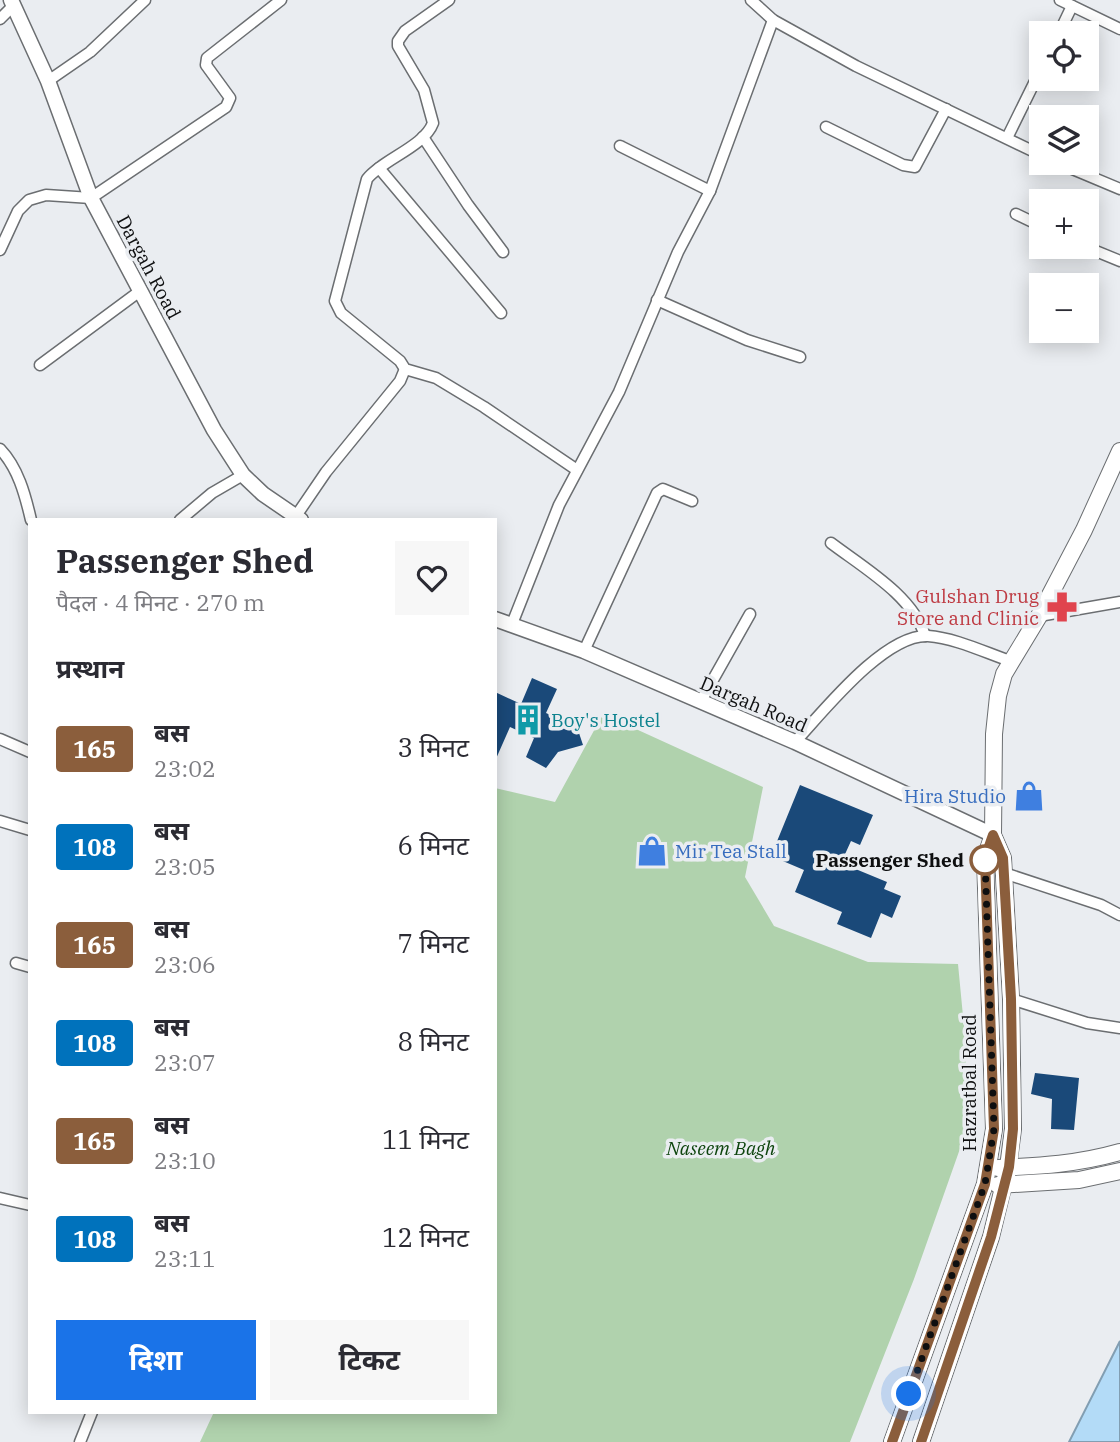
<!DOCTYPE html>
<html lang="hi">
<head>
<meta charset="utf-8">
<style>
  body { margin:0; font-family:"IBM Plex Serif","Noto Sans Devanagari",serif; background:#f7f7f7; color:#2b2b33; height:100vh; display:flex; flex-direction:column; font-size:26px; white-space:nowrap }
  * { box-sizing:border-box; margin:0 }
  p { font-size:23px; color:#7c7c81 }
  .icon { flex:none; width:38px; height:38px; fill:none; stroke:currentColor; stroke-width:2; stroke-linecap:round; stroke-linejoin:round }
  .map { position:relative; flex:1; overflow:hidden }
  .details { position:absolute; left:28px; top:518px; width:469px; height:896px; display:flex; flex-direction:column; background:#fff; border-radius:0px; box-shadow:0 4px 18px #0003 }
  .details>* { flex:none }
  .badge { padding:0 14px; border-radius:5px; font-size:24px; line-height:46px }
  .buttons { position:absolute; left:1029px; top:21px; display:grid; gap:14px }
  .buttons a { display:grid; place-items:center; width:70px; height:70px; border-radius:0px; background:#fff; box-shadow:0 4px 18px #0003; font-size:35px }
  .you { position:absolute; width:35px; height:35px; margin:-18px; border:5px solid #fff; border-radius:50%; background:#1a73e8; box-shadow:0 0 0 10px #1a73e833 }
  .map>.badge { position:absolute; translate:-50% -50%; box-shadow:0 0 0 4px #fff }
  h2 { padding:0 28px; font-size:26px; line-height:63px }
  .round { display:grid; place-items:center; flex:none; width:74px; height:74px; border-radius:0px; background:#f7f7f7 }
  .head { display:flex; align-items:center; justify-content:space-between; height:119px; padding:0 28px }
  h1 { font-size:33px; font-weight:700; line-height:52px }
  .action { display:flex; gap:14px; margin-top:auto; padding:14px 28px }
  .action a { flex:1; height:80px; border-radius:0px; background:#1a73e8; color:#fff; font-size:28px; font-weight:700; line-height:80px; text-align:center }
  .action a+a { background:#f7f7f7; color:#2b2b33 }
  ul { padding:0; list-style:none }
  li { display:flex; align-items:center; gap:21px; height:98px; padding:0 28px }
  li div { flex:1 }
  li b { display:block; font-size:26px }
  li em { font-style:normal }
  li .badge { min-width:77px; font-weight:700; text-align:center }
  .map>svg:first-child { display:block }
  .green { fill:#b0d2ad }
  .water { fill:#b3dbf7; stroke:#829eb2; stroke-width:2 }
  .building { fill:#1a4979 }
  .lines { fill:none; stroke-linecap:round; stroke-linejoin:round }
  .minor-casing { stroke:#6b6e71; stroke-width:13 }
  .tertiary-casing { stroke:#6b6e71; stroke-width:17 }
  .secondary-casing { stroke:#6b6e71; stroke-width:18 }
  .minor { stroke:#fff; stroke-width:10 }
  .tertiary { stroke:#fff; stroke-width:14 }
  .secondary { stroke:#fff; stroke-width:16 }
  .line-casing { stroke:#fff; stroke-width:16 }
  .line { stroke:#8b5e3c; stroke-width:10 }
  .walk { stroke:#0e0f10; stroke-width:7; stroke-dasharray:0 12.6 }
  .stop-dot { fill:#fff; stroke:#8b5e3c; stroke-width:3.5 }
  .labels { text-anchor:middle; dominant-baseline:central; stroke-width:7; stroke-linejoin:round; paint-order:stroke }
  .street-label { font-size:19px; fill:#0e0f10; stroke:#eaedf1 }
  .health-label { font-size:19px; fill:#be3a42; stroke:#eaedf1; text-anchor:end }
  .culture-label { font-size:19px; fill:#0d838f; stroke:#eaedf1; text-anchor:start }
  .shop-label { font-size:19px; fill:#366cbe; stroke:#eaedf1; text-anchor:end }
  .stop-label { font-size:19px; font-weight:bold; fill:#0e0f10; stroke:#eaedf1; text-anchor:end }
  .park-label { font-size:19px; font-style:italic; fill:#0d440d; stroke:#eaedf1 }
</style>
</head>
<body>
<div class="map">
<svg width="1120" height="1442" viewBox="0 0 1120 1442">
  <rect width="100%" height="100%" fill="#eaedf1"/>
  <!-- green -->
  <path class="green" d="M603,714L763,787L745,877L774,926L868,962L958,964L965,1037L968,1126L914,1279L850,1442H200L214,1412H495V788L555,802Z"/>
  <!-- water -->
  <path class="water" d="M1120,1341V1442H1069Z"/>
  <!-- building -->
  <g class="building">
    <path d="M532,678L557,689L546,713L577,727L583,745L558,752L546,768L526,757L534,738L510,727L495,761V692L521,704Z"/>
    <path d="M800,785L873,815L860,845L851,841L841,863L887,882L884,889L901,896L892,918L881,913L871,938L837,924L842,912L795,892L804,870L771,856Z"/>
    <path d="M1035,1073L1079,1078L1074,1130L1051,1129L1052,1099L1031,1094Z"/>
  </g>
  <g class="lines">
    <!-- minor casing -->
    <g class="minor-casing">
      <g id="minor">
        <path d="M449,0L405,31L398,41V46L424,90L433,123C424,147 383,159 367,179L335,301L341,313L400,361L405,369L436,378L484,407L577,470"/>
        <path d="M751,0L773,20L856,66L1041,155"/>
        <path d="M1060,0L1120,29"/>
        <path d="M0,19L14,5"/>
        <path d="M1059,33L1072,6"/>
        <path d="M48,81L90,52L145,0"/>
        <path d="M826,127L903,165L915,167L946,109"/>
        <path d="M423,137L468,205L503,252"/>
        <path d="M1007,138L1041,69"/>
        <path d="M620,146L710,191"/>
        <path d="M1058,163L1120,189"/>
        <path d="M379,168L501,313"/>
        <path d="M1016,214L1041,226"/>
        <path d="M1086,247L1120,261"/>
        <path d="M0,250L18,211L29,200L46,195L91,198L226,107L230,98L206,65L207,58L281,0"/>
        <path d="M657,300L747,340L800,357"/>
        <path d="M40,365L140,291"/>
        <path d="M0,449C18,468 25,494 31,520"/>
        <path d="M296,516L326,472L400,381L405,369"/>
        <path d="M180,520L212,493L243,475"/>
        <path d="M831,543C864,568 913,596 925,636"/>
        <path d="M1039,616L1120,602"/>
        <path d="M512,624L559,505L619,392L678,252L710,191L773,20"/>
        <path d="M584,651L657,493L663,489L692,501"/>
        <path d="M701,701L750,614"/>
        <path d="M0,739L30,752"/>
        <path d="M795,742C823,712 884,634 928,636C955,638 984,652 1010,661"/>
        <path d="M0,821L30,830"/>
        <path d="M1004,873L1101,905L1120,915"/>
        <path d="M16,963L30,967"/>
        <path d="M1011,999L1087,1023L1120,1028"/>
        <path d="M0,1198L30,1205"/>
        <path d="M80,1442L92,1412"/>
      </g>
    </g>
    <!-- tertiary casing -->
    <g class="tertiary-casing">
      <g id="tertiary">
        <path d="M11,0L48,81L91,198L214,430L243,475L263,494L301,520"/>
        <path d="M495,619L584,651L795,742L993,835"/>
      </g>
    </g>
    <!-- secondary casing -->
    <g class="secondary-casing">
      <g id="secondary">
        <path d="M998,1168C1041,1166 1078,1164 1120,1152"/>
        <path d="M998,1185L1079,1180L1120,1171"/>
        <path d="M892,1442L985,1184L994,1129L985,858L993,835L994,734L998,696L1004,674L1039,616L1084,530L1120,451"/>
        <path d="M921,1442L991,1237L1008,1167L1013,1129L1011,999L1003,858L993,835"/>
      </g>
    </g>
    <!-- minor -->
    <use href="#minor" class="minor"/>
    <!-- tertiary -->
    <use href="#tertiary" class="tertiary"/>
    <!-- secondary -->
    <use href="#secondary" class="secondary"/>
  </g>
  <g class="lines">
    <!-- line casing -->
    <g class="line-casing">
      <path id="line" d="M892,1442L985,1184L994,1129L985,858L993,835L1003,858L1011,999L1013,1129L1009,1167L991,1237L921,1442"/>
    </g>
    <!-- line -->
    <use href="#line" class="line"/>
    <!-- walk -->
    <path class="walk" d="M909,1394L985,1184L994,1129L985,858V860"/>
  </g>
  <!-- icons -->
  <defs>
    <g id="pharmacy-bare" transform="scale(2.415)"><path d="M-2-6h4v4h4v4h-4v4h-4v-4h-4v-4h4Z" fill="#e0444e" stroke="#eaedf1" stroke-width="2.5" paint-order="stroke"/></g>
    <g id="building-bare" transform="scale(2.415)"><path d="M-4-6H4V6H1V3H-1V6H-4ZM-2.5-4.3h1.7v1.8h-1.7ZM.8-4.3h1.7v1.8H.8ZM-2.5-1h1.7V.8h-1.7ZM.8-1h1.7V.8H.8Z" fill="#0f9aa8" stroke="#eaedf1" stroke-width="2.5" paint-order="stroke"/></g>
    <g id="shop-bare" transform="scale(2.415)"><path d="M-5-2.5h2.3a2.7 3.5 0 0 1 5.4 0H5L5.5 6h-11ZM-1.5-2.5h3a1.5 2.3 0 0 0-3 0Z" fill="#3f7fe0" stroke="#eaedf1" stroke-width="2.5" paint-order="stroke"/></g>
  </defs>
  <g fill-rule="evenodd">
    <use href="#pharmacy-bare" x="1062" y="607"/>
    <use href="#building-bare" x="528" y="720"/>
    <use href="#shop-bare" x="1029" y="796"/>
    <use href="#shop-bare" x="652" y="851"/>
  </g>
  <!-- markers -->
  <circle class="stop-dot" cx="985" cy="860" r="14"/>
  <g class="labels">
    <!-- street labels -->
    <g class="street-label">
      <text transform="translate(149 267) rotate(62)">Dargah Road</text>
      <text transform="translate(754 704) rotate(23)">Dargah Road</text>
      <text transform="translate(969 1083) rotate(-90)">Hazratbal Road</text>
    </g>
    <!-- health labels -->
    <g class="health-label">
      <text x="1039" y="596">Gulshan Drug<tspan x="1039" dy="22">Store and Clinic</tspan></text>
    </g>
    <!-- culture labels -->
    <g class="culture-label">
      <text x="551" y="720">Boy's Hostel</text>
    </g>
    <!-- shop labels -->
    <g class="shop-label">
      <text x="1006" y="796">Hira Studio</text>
      <text x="675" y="851" text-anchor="start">Mir Tea Stall</text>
    </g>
    <!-- stop labels -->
    <g class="stop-label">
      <text x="964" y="860">Passenger Shed</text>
    </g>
    <!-- park labels -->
    <g class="park-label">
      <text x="721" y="1148">Naseem Bagh</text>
    </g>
  </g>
</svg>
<div class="buttons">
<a><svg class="icon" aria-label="locate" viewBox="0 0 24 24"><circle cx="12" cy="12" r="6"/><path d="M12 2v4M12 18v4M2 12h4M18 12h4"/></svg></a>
<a><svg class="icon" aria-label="layers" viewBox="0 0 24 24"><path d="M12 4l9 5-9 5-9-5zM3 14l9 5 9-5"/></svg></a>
<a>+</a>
<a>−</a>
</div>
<div class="you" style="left:909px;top:1394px"></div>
<section class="details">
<div class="head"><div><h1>Passenger Shed</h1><p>पैदल · 4 मिनट · 270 m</p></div><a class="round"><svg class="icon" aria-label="heart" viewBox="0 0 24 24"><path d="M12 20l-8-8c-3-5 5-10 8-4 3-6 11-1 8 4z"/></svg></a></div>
<h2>प्रस्थान</h2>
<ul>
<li><span class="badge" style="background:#8b5e3c;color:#fff">165</span><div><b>बस</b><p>23:02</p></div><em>3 मिनट</em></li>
<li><span class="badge" style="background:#0072bc;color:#fff">108</span><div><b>बस</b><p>23:05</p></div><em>6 मिनट</em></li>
<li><span class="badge" style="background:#8b5e3c;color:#fff">165</span><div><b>बस</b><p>23:06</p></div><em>7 मिनट</em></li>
<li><span class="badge" style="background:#0072bc;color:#fff">108</span><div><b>बस</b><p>23:07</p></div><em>8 मिनट</em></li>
<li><span class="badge" style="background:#8b5e3c;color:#fff">165</span><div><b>बस</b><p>23:10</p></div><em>11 मिनट</em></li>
<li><span class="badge" style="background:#0072bc;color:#fff">108</span><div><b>बस</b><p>23:11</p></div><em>12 मिनट</em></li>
</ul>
<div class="action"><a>दिशा</a><a>टिकट</a></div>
</section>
</div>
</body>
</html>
